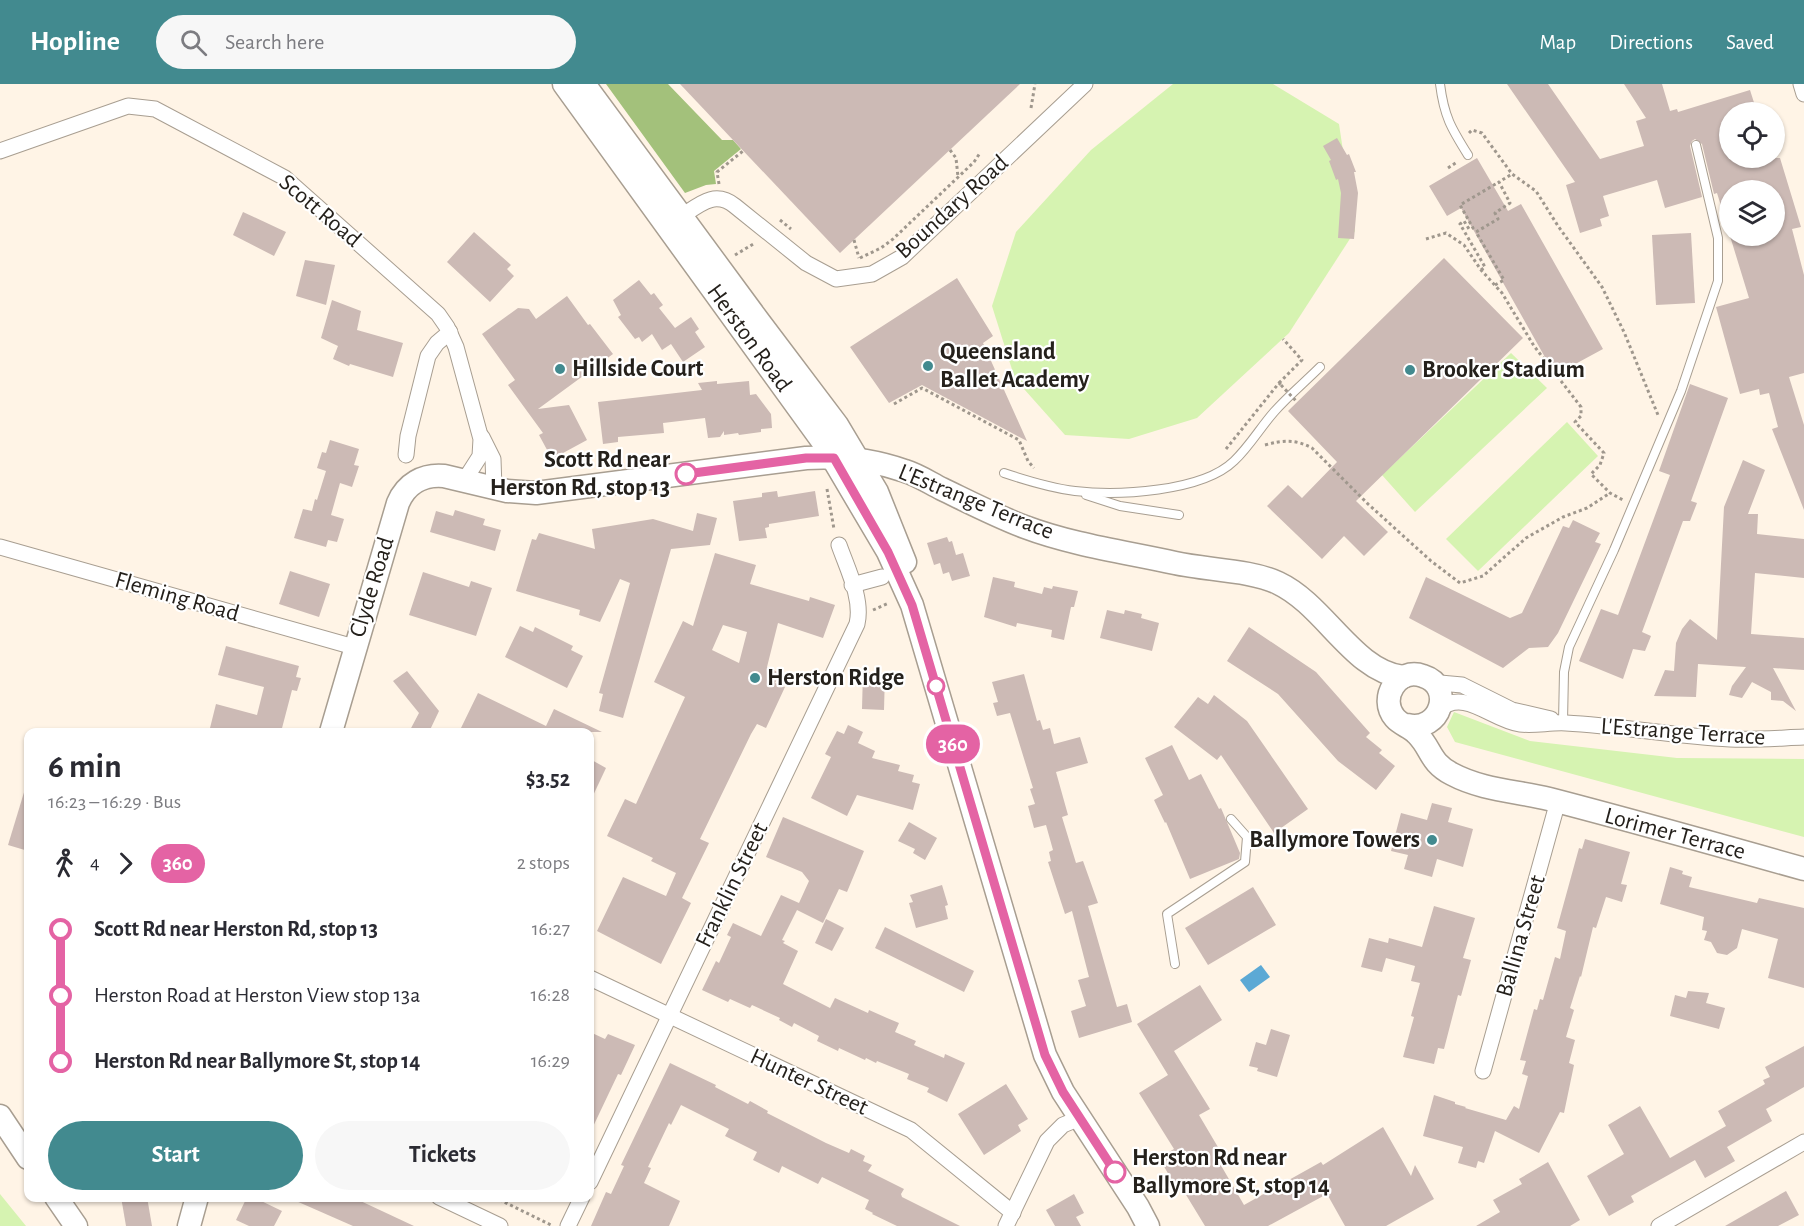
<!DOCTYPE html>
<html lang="en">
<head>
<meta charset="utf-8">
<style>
  body { margin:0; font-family:"Alegreya Sans",sans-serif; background:#f7f7f7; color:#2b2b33; height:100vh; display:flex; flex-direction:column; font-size:22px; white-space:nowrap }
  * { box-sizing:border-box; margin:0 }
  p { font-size:20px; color:#7c7c81 }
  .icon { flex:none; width:33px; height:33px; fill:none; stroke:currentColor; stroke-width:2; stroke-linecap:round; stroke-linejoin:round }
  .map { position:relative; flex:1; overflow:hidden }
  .panel { position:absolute; left:24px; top:644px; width:570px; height:474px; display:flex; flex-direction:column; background:#fff; border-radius:12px; box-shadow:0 2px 4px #0004 }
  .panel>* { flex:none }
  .badge { padding:0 12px; border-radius:20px; font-size:21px; line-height:39px }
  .controls { position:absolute; left:1719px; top:18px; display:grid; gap:12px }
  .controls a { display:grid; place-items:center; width:66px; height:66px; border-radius:50%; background:#fff; box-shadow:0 2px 4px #0004; font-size:30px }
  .map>.badge { position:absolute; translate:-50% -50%; box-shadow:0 0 0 3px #fff }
  .legs { display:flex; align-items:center; gap:9px; height:66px; padding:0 24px; font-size:20px }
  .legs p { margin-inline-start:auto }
  .headline { display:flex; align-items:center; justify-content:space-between; height:102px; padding:0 24px }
  h1 { font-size:33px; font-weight:700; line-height:45px }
  .cta { display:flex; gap:12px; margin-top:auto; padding:12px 24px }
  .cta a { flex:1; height:69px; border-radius:36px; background:#428a8f; color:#fff; font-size:24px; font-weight:700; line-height:69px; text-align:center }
  .cta a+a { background:#f7f7f7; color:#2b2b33 }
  ul { padding:0 24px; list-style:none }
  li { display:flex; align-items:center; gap:21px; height:66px; font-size:22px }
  li i { display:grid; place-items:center; width:9px; height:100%; margin:0 8px; background:currentColor }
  li i::after { content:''; width:15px; height:15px; margin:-8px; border:4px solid; border-radius:50%; background:#fff }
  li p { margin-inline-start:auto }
  li:first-child i { background:linear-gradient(#0000 50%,currentColor 0) }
  li:last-child i { background:linear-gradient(currentColor 50%,#0000 0) }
  header { display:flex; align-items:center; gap:36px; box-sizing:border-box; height:84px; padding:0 30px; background:#428a8f; color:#fff }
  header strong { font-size:28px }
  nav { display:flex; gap:33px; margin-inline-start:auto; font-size:21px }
  .search { width:420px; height:54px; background:#f7f7f7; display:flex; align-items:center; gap:15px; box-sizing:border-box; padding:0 21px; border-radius:33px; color:#7c7c81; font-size:22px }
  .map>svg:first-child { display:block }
  .green { fill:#d6f3b1 }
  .forest { fill:#a3c17b }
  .water { fill:#5ca9d5 }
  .building { fill:#ccbab5; fill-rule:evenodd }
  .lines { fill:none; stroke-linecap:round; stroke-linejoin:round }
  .lane-casing { stroke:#a89e91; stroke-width:10 }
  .street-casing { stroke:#a89e91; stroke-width:17 }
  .secondary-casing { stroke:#a89e91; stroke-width:25 }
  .path { stroke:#9f978d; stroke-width:3; stroke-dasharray:3 3; stroke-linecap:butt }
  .lane { stroke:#fff; stroke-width:8 }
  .street { stroke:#fff; stroke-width:15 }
  .secondary { stroke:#fff; stroke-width:22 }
  .path-bridge { stroke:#9f978d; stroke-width:3; stroke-dasharray:3 3; stroke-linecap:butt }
  .line-1-casing { stroke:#fff; stroke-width:14 }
  .line-1 { stroke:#e463a4; stroke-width:9 }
  .poi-dot { fill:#428a8f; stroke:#fff; stroke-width:2 }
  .stop-1-dot { fill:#fff; stroke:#e463a4; stroke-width:3 }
  .labels { text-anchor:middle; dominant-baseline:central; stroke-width:4.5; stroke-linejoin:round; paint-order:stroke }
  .street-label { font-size:24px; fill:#25211c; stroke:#fff }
  .poi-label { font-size:24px; font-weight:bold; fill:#25211c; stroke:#fff; text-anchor:start }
  .stop-label { font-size:24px; font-weight:bold; fill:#25211c; stroke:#fff; text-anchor:end }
</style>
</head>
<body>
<header>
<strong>Hopline</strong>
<div class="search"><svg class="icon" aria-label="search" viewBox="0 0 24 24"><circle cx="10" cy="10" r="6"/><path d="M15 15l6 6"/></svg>Search here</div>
<nav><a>Map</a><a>Directions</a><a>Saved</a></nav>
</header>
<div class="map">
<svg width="1804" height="1142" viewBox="0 0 1804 1142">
  <rect width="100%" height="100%" fill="#fff4e6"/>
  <!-- green -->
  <g class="green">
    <path d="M1173,0H1273L1339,40L1355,147L1289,249L1197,334L1129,355L1065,351L1015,295L992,222L1016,148L1091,66Z"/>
    <path d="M1511,269L1547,304L1415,428L1382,391Z"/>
    <path d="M1567,338L1598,372L1478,487L1446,455Z"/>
    <path d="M1454,628L1530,657L1677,674L1804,675V753L1455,658L1447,643Z"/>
    <path d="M0,1110L26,1142H0Z"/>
  </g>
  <!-- forest -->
  <path class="forest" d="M606,0H668L722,56H733L741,65L714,87L716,100L706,101L685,109Z"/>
  <!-- water -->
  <path class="water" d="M1261,881L1270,893L1249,908L1240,896Z"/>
  <!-- building -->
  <g class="building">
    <path d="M680,0H1020L840,169Z"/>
    <path d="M1507,0H1548L1600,75L1644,62L1636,37L1646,34L1624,0H1662L1670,27L1677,25L1678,28L1750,6L1757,28H1730V74H1780L1801,143L1792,145L1804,191V289L1789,293L1804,341V426L1772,345L1778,343L1769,309L1760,311L1759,305L1740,310L1716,223L1749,214L1730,152H1774V106H1730V138H1726L1717,109L1714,110L1702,60L1695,55L1692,57L1690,62L1702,113L1665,124L1657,96L1603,112L1609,132L1600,135L1602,142L1580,149L1566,101L1575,98Z"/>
    <path d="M1337,54L1347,71L1349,70L1356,88H1354L1358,109L1354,155L1338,154L1341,109L1338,95L1336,96L1329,77L1331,76L1323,62Z"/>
    <path d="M1477,74L1508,127L1521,120L1603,265L1555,291L1461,124L1447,132L1429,102Z"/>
    <path d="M243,128L286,148L274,172L233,151Z"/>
    <path d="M474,148L511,181L507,185L514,192L490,218L447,178Z"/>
    <path d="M1691,149L1695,219L1656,221L1652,151Z"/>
    <path d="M1444,174L1523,254L1356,417L1388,448L1364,472L1344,452L1322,475L1267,422L1288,401L1302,414L1337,378L1288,327Z"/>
    <path d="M305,176L335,181L326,221L296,212Z"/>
    <path d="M957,194L993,252L983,259L1027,357L922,301L889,319L850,263Z"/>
    <path d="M639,196L651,211L654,209L663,221L659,224L675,244L691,233L699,245L695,248L705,263L683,278L671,260L662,266L652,250L642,258L639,253L635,255L618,233L621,231L613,216Z"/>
    <path d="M567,212L588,241L590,240L613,270L538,325L569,321L587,356L552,375L539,351L543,349L508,301L515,296L482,250L518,224L529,225L536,235Z"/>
    <path d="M332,216L361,227L357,246L403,259L393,293L350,280L349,282L333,275L338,262L321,254Z"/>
    <path d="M717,297V300L749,297L750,311L756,310L771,330L772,344L761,345V348L739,351L738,349L724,351V347L720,353L708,354L705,334L663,339L664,349L618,353V358L603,360L598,318L702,306L698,299Z"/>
    <path d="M1690,300L1728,314L1691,417L1697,419L1690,437H1683L1642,548L1651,552L1645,567L1633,565L1623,595L1579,577L1601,525L1618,531L1670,391L1659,387Z"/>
    <path d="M330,356L359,365L354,381L359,382L352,403L340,399L331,431L344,435L337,458L328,456L326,463L294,454L303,425L312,427L315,415L317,416L326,387L317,384L322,368L326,369Z"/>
    <path d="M1743,376L1765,386L1748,430H1758L1757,450L1804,455V494L1755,489L1751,550L1804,554V586L1773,584L1796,627L1783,617L1771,616V608L1752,598L1742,614L1729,611L1732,602L1746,583L1698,580L1696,613L1654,612L1665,586L1674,587L1676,559L1682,545L1690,535L1717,556L1724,423Z"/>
    <path d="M777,407L778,413L815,407L819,432L769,440V443L765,444L767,454L739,457L733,417L762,413V409Z"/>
    <path d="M455,426L485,435L483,441L501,446L495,467L430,448L436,427L453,432Z"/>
    <path d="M697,429L717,434L710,461L671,465L623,634L599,627L603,610L599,609L630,499L620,495L600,538L579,531L580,526L516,507L532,455L536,456L539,449L595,465L592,445L653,435L693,447Z"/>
    <path d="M1573,436L1600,449L1595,458L1601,460L1558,549L1548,563L1529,564L1503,584L1409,534L1426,493L1510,534L1522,529L1563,442L1569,444Z"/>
    <path d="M947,453L949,458L952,457L956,471L963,469L970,492L952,497L949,488L943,490L940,479L934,481L927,459Z"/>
    <path d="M715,469L756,481L750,500L809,517L810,513L835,521L823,554L778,539L767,583L780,589L775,599L785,603L766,644L757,640L751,650L700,755L709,759L682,814L691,819L661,880L597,847L623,793L666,812L676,789L651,777L653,774L607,752L625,715L636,720L685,613L654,598L683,537L693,542ZM723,541L747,548L739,579L712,566Z"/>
    <path d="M290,487L330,500L319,533L279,520Z"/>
    <path d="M423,488L469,503L471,497L492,504L476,552L409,531Z"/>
    <path d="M993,493L1015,498L1014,503L1042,510L1044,503L1052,505L1053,502L1078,507L1074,523H1071L1064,556L1051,553L1052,546L1017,539L1016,543L984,533Z"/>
    <path d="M1107,526L1124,530L1125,526L1142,530L1141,534L1159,539L1152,567L1100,554Z"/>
    <path d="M520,542L533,548L535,543L573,562L571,566L583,572L567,604L505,573Z"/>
    <path d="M1249,543L1316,588L1370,649L1366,653L1382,666L1379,669L1395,682L1376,706L1338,677L1278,610L1227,577Z"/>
    <path d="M226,562L299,582L296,593L301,594L297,607L292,606L281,648H209L216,620L257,631L264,603L218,591Z"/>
    <path d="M407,587L439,627L429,648H409L419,629L393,597Z"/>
    <path d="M863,588L885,589L884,626L862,625Z"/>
    <path d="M1024,590L1037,637L1040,636L1043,646L1050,644L1054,660L1080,653L1088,679L1056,688L1068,731L1062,733L1076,779L1083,777L1098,819L1088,822L1117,923L1127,920L1132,938L1079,954L1071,927L1086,922L1078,896L1089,893L1072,827L1065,830L1048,778L1051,777L1049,768L1053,766L1046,741L1034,744L1028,722L1035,720L1030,705L1033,704L1010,629L997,632L993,619L998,618L992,598Z"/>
    <path d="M478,609L546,642L554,625L602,648H470L461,644Z"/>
    <path d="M1214,611L1247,637L1308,725L1274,749L1221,671L1217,676L1174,643L1198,613L1208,620Z"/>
    <path d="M848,641L863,648L858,659L875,667L872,674L900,681L898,687L914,691L912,698L920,700L913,726L857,711L847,732L811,714L831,673L825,670L837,647L844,650Z"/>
    <path d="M1172,661L1189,696L1201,690L1219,725L1221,724L1240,769L1239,775L1190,795L1166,738L1165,739L1154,716L1163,711L1145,674Z"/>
    <path d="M590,675L606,684L590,718Z"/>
    <path d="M25,705L28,706V767L8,761Z"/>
    <path d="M1432,719L1452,724L1448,738L1473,745L1463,783L1437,775L1432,793L1404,785L1408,771L1391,767L1401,729L1427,736Z"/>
    <path d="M783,733L864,767L847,808L839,805L823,839L797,826L782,856L785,857L783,859L798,867L783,900L830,924L835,914L868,929L869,926L887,934L899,939L895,948L916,957L914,961L944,974L945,970L965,979L947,1018L927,1008L929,1004L907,995L909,990L877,977L876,979L866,974L865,976L839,964L838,967L817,957L819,952L794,939L792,943L779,936L780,934L752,921L750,924L730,915L728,918L702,906L716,877L719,879L731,853L727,851L733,839L761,852L781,811L799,819L809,797L802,788L766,773Z"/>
    <path d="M909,738L937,754L925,776L913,769L915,765L898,757Z"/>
    <path d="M1585,755L1630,768L1621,800L1627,801L1622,818L1606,813L1596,844L1593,843L1581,893L1580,892L1570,924L1574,926L1566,953L1575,956L1569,979L1574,981L1564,1029L1560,1028L1539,1069L1495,1047L1484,1079L1478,1077L1476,1084L1458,1079L1463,1063L1423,1052L1434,1011L1455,1018V1020L1466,1023L1465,1024L1506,1036L1514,1022L1519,1025L1528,992L1522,990L1526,977L1520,976L1534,925L1537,926L1540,915L1543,916L1555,873L1560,875L1566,847L1557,844L1579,764L1582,765Z"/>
    <path d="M1670,783L1683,787L1682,790L1692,793L1689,803L1757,819L1759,814L1804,824V904L1768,894L1778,855L1742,845L1737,864L1727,871L1717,869L1711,858L1704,856L1707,847L1702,846L1704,833L1660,820Z"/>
    <path d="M942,801L948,821L945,822L948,835L916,844L909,819L913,818L910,811Z"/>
    <path d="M1253,803L1276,841L1208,881L1185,844Z"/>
    <path d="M1434,822L1475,834L1463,874L1471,876L1461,912L1458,911L1444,965L1438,964L1434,980L1403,973L1414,933L1411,932L1420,899L1411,897L1415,882L1386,874L1382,888L1361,883L1369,854L1388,859L1389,854L1422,863Z"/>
    <path d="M826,835L844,844L832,867L815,859Z"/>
    <path d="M885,843L974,887L964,908L875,864Z"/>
    <path d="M1200,901L1222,936L1174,967L1210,1025L1199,1031L1225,1075L1219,1078L1244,1121L1321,1078L1323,1081L1383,1043L1411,1092L1415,1081L1434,1115L1386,1142H1345L1327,1110L1268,1142H1205L1180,1101L1176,1103L1159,1074L1174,1065L1139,1009L1168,991L1137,940Z"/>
    <path d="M1688,907L1709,909L1706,919L1725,924L1719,945L1670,932L1675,911L1686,914Z"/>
    <path d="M1271,945L1290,951L1277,993L1257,987L1258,984L1249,982L1256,958L1266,961Z"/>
    <path d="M590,948L605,955L608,950L635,961L621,991L618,990L590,1049Z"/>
    <path d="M1804,962V1003L1766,1025L1772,1037L1727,1063L1735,1077L1705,1094L1695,1076L1631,1112L1634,1118L1609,1132L1587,1092L1624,1070L1608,1041L1640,1022L1670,1074L1726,1042L1718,1027L1765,1000L1763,996L1770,993L1765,983Z"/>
    <path d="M670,979L716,1001L715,1003L748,1020L750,1017L768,1027L767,1029L826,1059L849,1069L851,1065L865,1072L863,1077L872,1081L868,1087L904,1105L901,1110L902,1113L960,1142H897L872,1130L873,1129L865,1125L869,1116L822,1093L818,1100L782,1082L779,1089L753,1076L757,1068L725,1052L729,1045L681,1021L671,1041L669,1039L648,1083L651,1084L644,1099L680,1117L669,1142H591L606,1108L611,1110L624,1082L621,1081Z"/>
    <path d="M1006,1000L1028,1035L1018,1041L1021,1047L984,1071L958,1030Z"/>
    <path d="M1548,1078L1580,1136L1570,1142H1476L1500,1128L1493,1116L1522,1100L1519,1095Z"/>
    <path d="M1786,1107L1799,1131L1778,1142H1725Z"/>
    <path d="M1074,1110L1084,1129L1076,1133L1081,1142H1055L1046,1126Z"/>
    <path d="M121,1113H147L152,1142H126Z"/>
    <path d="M247,1113H253L282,1127L274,1142H249L236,1136Z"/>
    <path d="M287,1113H352L414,1142H353Z"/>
  </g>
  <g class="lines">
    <!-- lane casing -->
    <g class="lane-casing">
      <g id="lane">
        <path d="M1440,0C1444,32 1451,44 1468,71"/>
        <path d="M1004,389C1028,397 1051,404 1075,407C1117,412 1202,408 1234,377C1249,363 1260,344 1274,328C1288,312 1305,298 1320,283"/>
        <path d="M1086,411L1120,422L1179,431"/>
        <path d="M1563,638L1564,588L1569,563L1614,466L1681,307L1718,197V154L1696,61"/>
        <path d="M1175,880L1167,830L1245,778L1247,753L1231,735"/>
      </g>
    </g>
    <!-- street casing -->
    <g class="street-casing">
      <g id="street">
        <path d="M1801,0L1804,10"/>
        <path d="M0,67L128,22L155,25L285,94L438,230L447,243L456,263L481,355L480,372L464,397"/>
        <path d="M682,132C700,120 715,106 735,122L806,179L836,195L872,190L902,173L1085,0"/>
        <path d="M482,353L493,375L494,404"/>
        <path d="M406,371L408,352L428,272L437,259L450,248"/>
        <path d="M0,463L354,563"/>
        <path d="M852,501L882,493"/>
        <path d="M1430,595L1440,599L1462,601L1512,626L1551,635"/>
        <path d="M1439,626C1464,603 1493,637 1520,640C1535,642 1550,638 1566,639C1621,642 1675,652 1730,655C1755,656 1779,654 1804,653"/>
        <path d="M590,894L911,1046L1013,1129"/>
        <path d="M1483,987L1558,717"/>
        <path d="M590,1098L857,540C863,515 847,484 839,461"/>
        <path d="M439,1113L500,1142"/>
        <path d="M568,1142L582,1113"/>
        <path d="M1006,1142L1047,1057L1063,1041L1080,1034"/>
        <path d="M1659,1142L1804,1058"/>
      </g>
    </g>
    <!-- secondary casing -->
    <g class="secondary-casing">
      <g id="secondary">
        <path d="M564,0L823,358L888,468L912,521L1045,971L1063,1008L1138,1123L1148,1142"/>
        <path d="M584,0L760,239L837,341L877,408L905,478"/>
        <path d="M1407,641C1441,649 1455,602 1423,592C1398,583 1378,614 1395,634C1401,641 1411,643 1417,650C1432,665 1429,678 1452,690C1482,706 1516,707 1549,715C1634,737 1719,761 1804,785"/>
        <path d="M331,648L398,419C406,400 423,390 444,392L507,407L536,409L806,374C839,372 874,376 905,387C918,391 930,399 942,405C969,418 996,432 1025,443C1073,461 1125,468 1175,479C1206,486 1251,486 1278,499C1325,521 1353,587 1403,593"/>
        <path d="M0,1032L28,1074"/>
        <path d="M56,1113L76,1142"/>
        <path d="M189,1142L197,1113"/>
      </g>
    </g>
    <!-- path -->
    <g class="path">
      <path d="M1031,24L1035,0"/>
      <path d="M1469,49L1472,46L1482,49L1512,90L1536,107L1558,142L1602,203L1624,248L1658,331"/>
      <path d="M950,66L956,74L958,93"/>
      <path d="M1448,84L1457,78"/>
      <path d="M719,100L717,88L743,67"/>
      <path d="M780,136L791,145"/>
      <path d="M1426,155L1446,149L1464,161L1481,186L1502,209L1534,262L1581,323V332L1575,338L1604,369L1600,381L1591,390L1610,409L1623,416"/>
      <path d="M854,156L859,174"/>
      <path d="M735,171L755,159"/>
      <path d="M860,174L881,164L893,155L974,78L980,69"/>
      <path d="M1481,186L1485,183L1460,140L1464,137L1469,145L1473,144L1460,121L1499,98"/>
      <path d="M1495,201L1504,196L1476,148L1498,135L1495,129L1510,119L1499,98L1512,90"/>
      <path d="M1279,299L1302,276L1283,255"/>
      <path d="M894,320L922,304L1019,356L1028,377L1034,384"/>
      <path d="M1265,361C1283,356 1295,355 1312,364L1368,420L1431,477L1460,499L1483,492L1526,454L1563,433L1587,424L1610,409"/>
      <path d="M1226,365L1279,299L1281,301"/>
      <path d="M827,405L834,445"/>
      <path d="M873,526L889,519"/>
      <path d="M494,1113L553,1142"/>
    </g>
    <!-- lane -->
    <use href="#lane" class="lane"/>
    <!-- street -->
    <use href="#street" class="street"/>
    <!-- secondary -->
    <use href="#secondary" class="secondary"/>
    <!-- path-bridge -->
    <path class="path-bridge" d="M1281,301L1297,318"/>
  </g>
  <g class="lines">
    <!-- line-1 casing -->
    <g class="line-1-casing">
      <path id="line-1" d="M686,390L806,374H834L888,468L912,521L1045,971L1063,1008L1115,1088"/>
    </g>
    <!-- line-1 -->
    <use href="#line-1" class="line-1"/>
  </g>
  <!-- markers -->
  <g class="poi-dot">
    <circle cx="928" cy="282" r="6"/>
    <circle cx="560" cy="285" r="6"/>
    <circle cx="1410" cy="286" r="6"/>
    <circle cx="755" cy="594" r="6"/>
    <circle cx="1432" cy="756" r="6"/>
  </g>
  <g class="stop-1-dot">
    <circle cx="686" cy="390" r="10"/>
    <circle cx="936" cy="602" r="8"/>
    <circle cx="1115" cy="1088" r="10"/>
  </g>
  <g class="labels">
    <!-- street labels -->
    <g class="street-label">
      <text transform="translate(952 123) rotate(-42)">Boundary Road</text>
      <text transform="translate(320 127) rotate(40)">Scott Road</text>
      <text transform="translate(749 254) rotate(54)">Herston Road</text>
      <text transform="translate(976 418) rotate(22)">L'Estrange Terrace</text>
      <text transform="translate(372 503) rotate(-73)">Clyde Road</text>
      <text transform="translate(177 513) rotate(16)">Fleming Road</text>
      <text transform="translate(1683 648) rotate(4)">L'Estrange Terrace</text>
      <text transform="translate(1675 750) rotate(15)">Lorimer Terrace</text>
      <text transform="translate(732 801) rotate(-64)">Franklin Street</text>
      <text transform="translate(1521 852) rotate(-74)">Ballina Street</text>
      <text transform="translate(809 998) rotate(25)">Hunter Street</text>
    </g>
    <!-- poi labels -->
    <g class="poi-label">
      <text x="940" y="268">Queensland<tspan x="940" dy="28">Ballet Academy</tspan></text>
      <text x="572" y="285">Hillside Court</text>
      <text x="1422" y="286">Brooker Stadium</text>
      <text x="767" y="594">Herston Ridge</text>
      <text x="1420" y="756" text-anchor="end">Ballymore Towers</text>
    </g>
    <!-- stop labels -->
    <g class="stop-label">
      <text x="670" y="376">Scott Rd near<tspan x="670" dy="28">Herston Rd, stop 13</tspan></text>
      <text x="1132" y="1074" text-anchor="start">Herston Rd near<tspan x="1132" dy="28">Ballymore St, stop 14</tspan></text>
    </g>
  </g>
</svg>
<div class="controls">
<a><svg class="icon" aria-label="locate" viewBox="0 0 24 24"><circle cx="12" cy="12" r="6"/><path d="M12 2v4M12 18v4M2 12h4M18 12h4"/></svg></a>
<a><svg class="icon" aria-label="layers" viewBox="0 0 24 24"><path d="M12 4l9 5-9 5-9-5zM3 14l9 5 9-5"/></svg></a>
</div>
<b class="badge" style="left:953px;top:660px;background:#e463a4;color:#fff">360</b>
<section class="panel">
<div class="headline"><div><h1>6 min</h1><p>16:23 – 16:29 · Bus</p></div><b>$3.52</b></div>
<div class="legs"><svg class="icon" aria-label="walk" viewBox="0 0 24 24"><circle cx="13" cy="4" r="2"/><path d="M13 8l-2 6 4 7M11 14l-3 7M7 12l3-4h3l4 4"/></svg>4<svg class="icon" aria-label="forward" viewBox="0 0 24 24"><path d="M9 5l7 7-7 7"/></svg><b class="badge" style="background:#e463a4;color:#fff">360</b><p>2 stops</p></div>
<ul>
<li><i style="color:#e463a4"></i><b>Scott Rd near Herston Rd, stop 13</b><p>16:27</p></li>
<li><i style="color:#e463a4"></i><span>Herston Road at Herston View stop 13a</span><p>16:28</p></li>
<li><i style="color:#e463a4"></i><b>Herston Rd near Ballymore St, stop 14</b><p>16:29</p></li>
</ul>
<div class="cta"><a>Start</a><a>Tickets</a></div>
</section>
</div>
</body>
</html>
